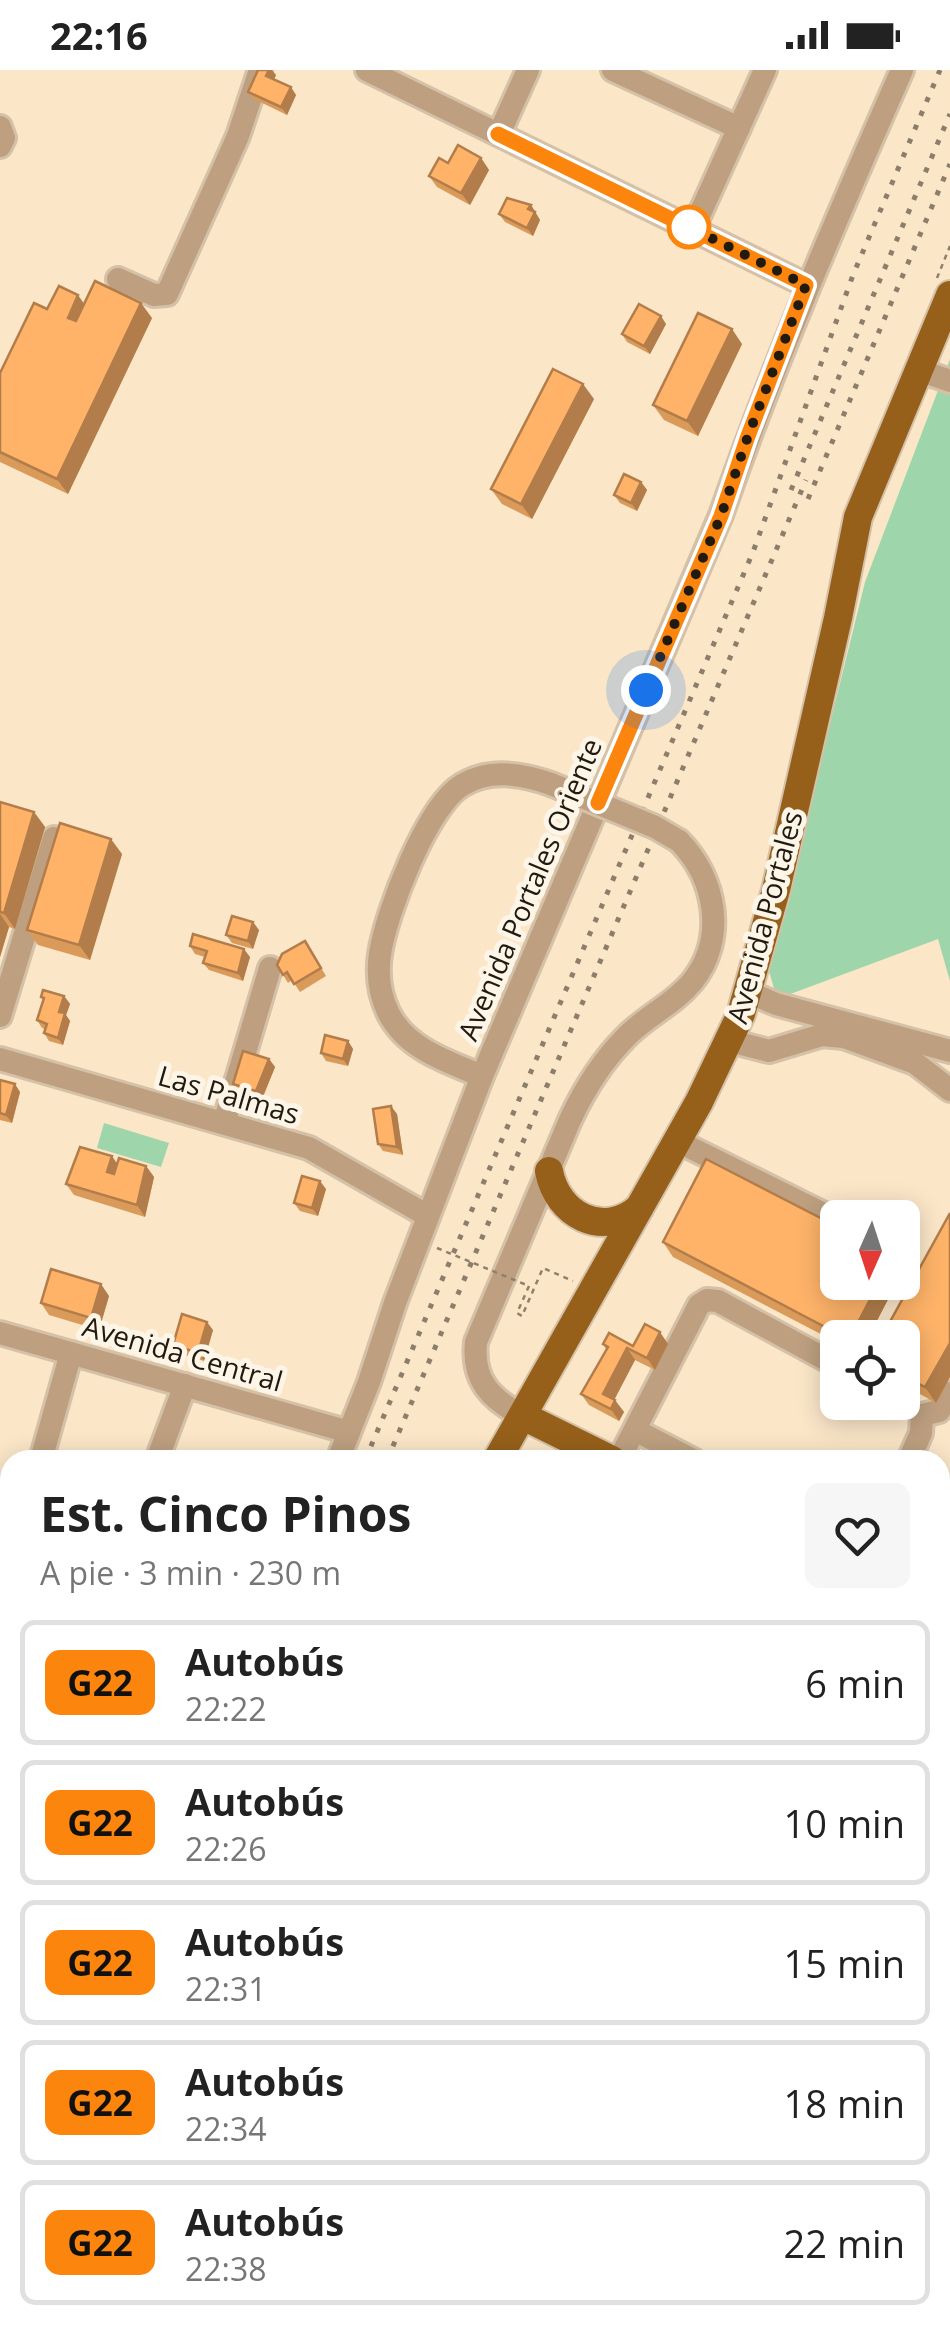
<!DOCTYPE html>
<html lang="es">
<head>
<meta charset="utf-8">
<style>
  body { margin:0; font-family:"Open Sans",sans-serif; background:#f6f6f6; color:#222; height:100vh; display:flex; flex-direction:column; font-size:38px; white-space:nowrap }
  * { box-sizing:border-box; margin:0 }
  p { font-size:32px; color:#767676 }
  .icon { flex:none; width:55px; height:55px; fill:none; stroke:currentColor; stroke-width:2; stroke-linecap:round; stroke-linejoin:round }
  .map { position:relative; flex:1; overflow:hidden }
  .panel { position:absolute; left:0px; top:1380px; width:950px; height:892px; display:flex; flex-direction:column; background:#fff; border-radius:30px 30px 0 0; box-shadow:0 5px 25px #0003 }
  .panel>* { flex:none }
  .badge { padding:0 20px; border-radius:15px; font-size:35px; line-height:65px }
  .needle { width:65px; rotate:183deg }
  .controls { position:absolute; left:820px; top:1130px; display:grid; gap:20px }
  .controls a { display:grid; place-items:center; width:100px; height:100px; border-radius:15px; background:#fff; box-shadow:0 5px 25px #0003; font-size:50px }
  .you { position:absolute; width:50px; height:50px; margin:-25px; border:8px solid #fff; border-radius:50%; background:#1a73e8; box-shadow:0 0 0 15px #1a73e833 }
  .map>.badge { position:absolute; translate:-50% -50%; box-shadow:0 0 0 5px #fff }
  .round { display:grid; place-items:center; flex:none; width:105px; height:105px; border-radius:15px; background:#f6f6f6 }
  .overview { display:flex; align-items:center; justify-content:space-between; height:170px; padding:0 40px }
  h1 { font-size:48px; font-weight:700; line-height:75px }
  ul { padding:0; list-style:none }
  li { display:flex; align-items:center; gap:30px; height:125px; margin:0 20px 15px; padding:0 20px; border:5px solid #e0e0e0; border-radius:15px }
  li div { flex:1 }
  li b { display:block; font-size:38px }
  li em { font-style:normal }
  li .badge { min-width:110px; font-weight:700; text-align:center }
  .status { display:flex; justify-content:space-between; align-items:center; height:70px; padding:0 50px; background:#fff; direction:ltr }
  .status svg { height:28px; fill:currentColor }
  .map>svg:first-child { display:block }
  .green { fill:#9fd5aa }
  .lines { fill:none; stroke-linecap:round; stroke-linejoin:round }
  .minor-casing { stroke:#d4c1a7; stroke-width:28 }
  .major-casing { stroke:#d4c1a7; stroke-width:32 }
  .path { stroke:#8f806c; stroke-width:2.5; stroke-dasharray:5 5; stroke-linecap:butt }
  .minor { stroke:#bea080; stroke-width:22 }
  .major { stroke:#96601a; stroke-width:28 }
  .rail { stroke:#8c7e6a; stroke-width:5; stroke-dasharray:5 10; stroke-linecap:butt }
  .minor-bridge-casing { stroke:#d4c1a7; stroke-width:28; stroke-linecap:butt }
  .path-bridge { stroke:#8f806c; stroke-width:2.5; stroke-dasharray:5 5; stroke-linecap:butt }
  .minor-bridge { stroke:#bea080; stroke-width:22 }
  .wall { fill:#da9a5a }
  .shaded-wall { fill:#b27d4a }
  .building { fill:#feb369; stroke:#b27d4a; stroke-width:2.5 }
  .line-casing { stroke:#fff; stroke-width:22 }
  .line { stroke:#fc850d; stroke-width:15 }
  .walk { stroke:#211a0f; stroke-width:10; stroke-dasharray:0 18 }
  .stop-dot { fill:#fff; stroke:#fc850d; stroke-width:5 }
  .labels { text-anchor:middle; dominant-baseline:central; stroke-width:10; stroke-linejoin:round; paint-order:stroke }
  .street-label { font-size:28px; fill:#211a0f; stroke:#fef5e9 }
</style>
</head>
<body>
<div class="status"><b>22:16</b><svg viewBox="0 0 49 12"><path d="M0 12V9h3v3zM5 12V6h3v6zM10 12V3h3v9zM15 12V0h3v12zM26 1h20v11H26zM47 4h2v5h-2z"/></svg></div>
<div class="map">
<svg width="950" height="2272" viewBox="0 0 950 2272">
  <rect width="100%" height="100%" fill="#fbe6c8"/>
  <!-- green -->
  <g class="green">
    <path d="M950,289V911L938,869L777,929L769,901L865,512Z"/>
    <path d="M104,1053L169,1073L161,1097L97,1078Z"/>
  </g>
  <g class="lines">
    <!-- minor casing -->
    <g class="minor-casing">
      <g id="minor">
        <path d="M367,0L806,215"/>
        <path d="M613,0L739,58"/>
        <path d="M0,57L4,68L0,76"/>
        <path d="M499,64L528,0"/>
        <path d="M693,159L765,0"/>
        <path d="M118,209L154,225L167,224L238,66L260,0"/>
        <path d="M933,305L950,311"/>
        <path d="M748,922L776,934L950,981"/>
        <path d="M0,946L54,768"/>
        <path d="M730,971L769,981L822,965L844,967L915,993L950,1020"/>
        <path d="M0,989L309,1078L428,1146"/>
        <path d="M482,1006C448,992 407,979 389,944C380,926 377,904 380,884C386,843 427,736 462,715C490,698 522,704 551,714"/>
        <path d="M224,1053L270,898"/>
        <path d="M677,1071L838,1151"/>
        <path d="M0,1263L349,1362"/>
        <path d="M922,1345L939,1341L950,1323"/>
        <path d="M523,1346C490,1329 472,1310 476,1272L570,1050C584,1020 602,991 626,967C646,946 674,934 692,912C727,869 716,808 679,771"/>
        <path d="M635,1360L693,1390"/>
        <path d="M41,1390L71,1283"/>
        <path d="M157,1390L185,1315"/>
        <path d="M338,1390L369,1312L395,1233L482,1006L721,445C774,293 837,147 902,0"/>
        <path d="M619,1390L699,1235L707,1230L718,1231L838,1296"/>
        <path d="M909,1390L921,1363L922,1345"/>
        <path d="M940,1602L950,1607"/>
        <path d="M0,1784L10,1786"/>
        <path d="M940,1997L950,1978"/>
        <path d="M0,2035L10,2038"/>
        <path d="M940,2050L950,2055"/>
        <path d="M940,2156L950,2137"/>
        <path d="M508,2262L526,2272"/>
        <path d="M6,2272L10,2259"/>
        <path d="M369,2272L374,2262"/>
        <path d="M464,2272L469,2262"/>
        <path d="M594,2272L599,2262"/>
        <path d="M689,2272L694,2262"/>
        <path d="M783,2272L788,2262"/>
        <path d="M879,2272L884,2262"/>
      </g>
    </g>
    <!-- major casing -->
    <g class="major-casing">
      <g id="major">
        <path d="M549,1101C557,1145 603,1169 639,1138"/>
        <path d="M523,1346L612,1390"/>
        <path d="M497,1390L699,1032L741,944L776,820L838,548L858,447L950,225"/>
        <path d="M940,1560L950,1565"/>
        <path d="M86,2272L90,2262"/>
      </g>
    </g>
    <!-- path -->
    <g class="path">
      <path d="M937,208L950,176"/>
      <path d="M529,1216L517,1243L522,1246L543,1198L573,1211"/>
    </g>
    <!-- minor -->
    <use href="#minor" class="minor"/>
    <!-- major -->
    <use href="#major" class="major"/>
    <!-- rail -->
    <g class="rail">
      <path d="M791,420L950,44"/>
      <path d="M808,429L950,94"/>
      <path d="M365,1390L753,482L853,205L940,0"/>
      <path d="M387,1390L806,410"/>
      <path d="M41,2272L44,2262"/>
      <path d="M62,2272L65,2262"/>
    </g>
    <!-- minor-bridge casing -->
    <g class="minor-bridge-casing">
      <path id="minor-bridge" d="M551,714L655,757L679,771"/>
    </g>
    <!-- path-bridge -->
    <path class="path-bridge" d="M437,1178L529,1216"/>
    <!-- minor-bridge -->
    <use href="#minor-bridge" class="minor-bridge"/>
  </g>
  <!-- wall -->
  <g class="wall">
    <path d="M276,5L274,9L296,25L287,45L254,29L248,22Z"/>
    <path d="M481,88L489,100L470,135L437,117L429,106L448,93Z"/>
    <path d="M531,135L540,150L533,166L505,152L499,144Z"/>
    <path d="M84,234L152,248L68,424L0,392V303L47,239Z"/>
    <path d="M666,254L650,284L627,272L622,264Z"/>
    <path d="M742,274L698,366L664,350L653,335Z"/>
    <path d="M594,329L532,449L502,434L491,419Z"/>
    <path d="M641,412L647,420L637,441L620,433L614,425Z"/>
    <path d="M0,732L34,742L45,757L15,859L9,857L0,887Z"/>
    <path d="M122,784L90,890L38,875L27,860Z"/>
    <path d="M259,860L253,879L232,873L226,865Z"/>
    <path d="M305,871L326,906L300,922L292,910L288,913L277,895Z"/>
    <path d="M190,876L250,887L243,911L209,900L203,893L205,887L195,884Z"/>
    <path d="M64,926L70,934L66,945L70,951L63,975L49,971L44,963L45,959L42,958L37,950L43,930L41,927Z"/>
    <path d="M348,971L353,979L348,996L326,991L321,983Z"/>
    <path d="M269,989L275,997L262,1029L238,1022L233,1014Z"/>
    <path d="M0,1010L20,1022L12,1053L0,1050Z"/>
    <path d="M397,1044L403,1085L383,1081L378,1074Z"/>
    <path d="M117,1094L146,1096L154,1107L145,1147L74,1125L66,1114Z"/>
    <path d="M326,1119L318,1146L300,1141L294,1133Z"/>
    <path d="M950,1143V1307L936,1333L902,1314V1268Z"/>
    <path d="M663,1172L897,1212L868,1268H838V1273L673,1187Z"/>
    <path d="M109,1226L99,1260L49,1245L41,1233Z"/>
    <path d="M213,1260L204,1291L178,1283L173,1275Z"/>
    <path d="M603,1274L633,1276L668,1274L655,1300L635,1290L614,1330L624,1342L619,1351L589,1335L581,1324L606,1279Z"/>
    <path d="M327,2262H361L356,2272H342L329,2265Z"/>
  </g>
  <!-- shaded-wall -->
  <g class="shaded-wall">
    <path d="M269,0H272L276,5L272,14L266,6Z"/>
    <path d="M291,17L296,25L287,45L281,37Z"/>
    <path d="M481,88L489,100L470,135L461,123Z"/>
    <path d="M531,135L540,150L533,166L527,158L528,139Z"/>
    <path d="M78,225L89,241L78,263L68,248Z"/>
    <path d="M141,233L152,248L68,424L57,409Z"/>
    <path d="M661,246L666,254L650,284L644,276Z"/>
    <path d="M732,259L742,274L698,366L687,351Z"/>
    <path d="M583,314L594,329L532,449L521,434Z"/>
    <path d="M641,412L647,420L637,441L631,433Z"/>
    <path d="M34,742L45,757L15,859L4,843Z"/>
    <path d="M111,769L122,784L90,890L79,875Z"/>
    <path d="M0,844L9,857L0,887Z"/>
    <path d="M253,852L259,860L253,879L248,871Z"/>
    <path d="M244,879L250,887L243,911L238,903Z"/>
    <path d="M64,926L70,934L66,945L70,951L63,975L58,968L59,942Z"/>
    <path d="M348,971L353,979L348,996L343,989Z"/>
    <path d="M269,989L275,997L262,1029L256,1021Z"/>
    <path d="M15,1014L20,1022L12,1053L6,1045Z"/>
    <path d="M391,1036L397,1044L403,1085L397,1077Z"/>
    <path d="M112,1086L120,1098L115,1113L107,1102Z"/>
    <path d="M146,1096L154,1107L145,1147L137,1135Z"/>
    <path d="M320,1111L326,1119L318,1146L312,1138Z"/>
    <path d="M906,1161L916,1177L902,1203V1167Z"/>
    <path d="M879,1212H897L868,1268H850Z"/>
    <path d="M101,1214L109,1226L99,1260L91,1248Z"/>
    <path d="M207,1252L213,1260L204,1291L198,1283Z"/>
    <path d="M660,1262L668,1274L655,1300L647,1288Z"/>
    <path d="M950,1273V1307L936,1333L925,1317Z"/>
    <path d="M627,1278L635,1290L611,1336L603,1324Z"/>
    <path d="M615,1330L624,1342L619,1351L611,1339Z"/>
    <path d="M3,2135L10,2145V2149L1,2177L0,2143Z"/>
    <path d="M351,2262H361L356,2272H349L347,2270Z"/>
  </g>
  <!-- building -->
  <g class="building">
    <path d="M258,0H269L266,6L291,17L281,37L248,22Z"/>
    <path d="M458,75L481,88L461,123L429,106L439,88L448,93Z"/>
    <path d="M507,128L531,135L528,139L535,142L527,158L499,144Z"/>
    <path d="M95,211L141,233L57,409L0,382V303L34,233L47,239L59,216L78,225L68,248L76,251Z"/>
    <path d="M639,234L661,246L644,276L622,264Z"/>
    <path d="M698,243L732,259L687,351L653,335Z"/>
    <path d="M553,299L583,314L521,434L491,419Z"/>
    <path d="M624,404L641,412L631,433L614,425Z"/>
    <path d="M0,732L34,742L4,843L0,842Z"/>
    <path d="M60,753L111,769L79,875L27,860Z"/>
    <path d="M232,846L253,852L248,871L226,865Z"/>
    <path d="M193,864L244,879L238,903L203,893L207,881L190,876Z"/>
    <path d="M305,871L321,898L294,914L287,902L283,905L277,895L282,884Z"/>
    <path d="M43,920L64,926L59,942L65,943L58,968L44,963L47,954L37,950L44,928L41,927Z"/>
    <path d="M325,965L348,971L343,989L321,983Z"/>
    <path d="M243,981L269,989L256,1021L233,1014Z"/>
    <path d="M0,1010L15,1014L6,1045L0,1043Z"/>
    <path d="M391,1036L397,1077L378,1074L373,1039Z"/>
    <path d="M80,1077L112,1086L107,1102L114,1104L119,1088L146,1096L137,1135L66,1114Z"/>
    <path d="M706,1089L838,1157V1212H879L850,1268H846L663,1172Z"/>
    <path d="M302,1106L320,1111L312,1138L294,1133Z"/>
    <path d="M868,1142L879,1148H865Z"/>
    <path d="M950,1143V1273L925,1317L902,1305V1268H881Z"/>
    <path d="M51,1199L101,1214L91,1248L41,1233Z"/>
    <path d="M182,1244L207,1252L198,1283L173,1275Z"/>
    <path d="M645,1254L660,1262L647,1288L627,1278L603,1324L615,1330L611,1339L581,1324L608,1277L603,1274L609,1263L633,1276Z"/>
    <path d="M333,2262H351L347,2270Z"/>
    <path d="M108,2267L129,2272H107Z"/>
  </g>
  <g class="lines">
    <!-- line casing -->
    <g class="line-casing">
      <path id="line" d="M498,64L806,215L748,366L721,446L598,733"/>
    </g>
    <!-- line -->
    <use href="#line" class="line"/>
    <!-- walk -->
    <path class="walk" d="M646,620L721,446L748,366L806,215L689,157"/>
  </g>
  <!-- markers -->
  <circle class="stop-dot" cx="689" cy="157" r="20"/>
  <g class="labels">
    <!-- street labels -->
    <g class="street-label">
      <text transform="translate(529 819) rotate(-67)">Avenida Portales Oriente</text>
      <text transform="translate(764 847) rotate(-75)">Avenida Portales</text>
      <text transform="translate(229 1024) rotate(16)">Las Palmas</text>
      <text transform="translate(183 1283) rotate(16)">Avenida Central</text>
    </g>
  </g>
</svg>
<div class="controls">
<a><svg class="needle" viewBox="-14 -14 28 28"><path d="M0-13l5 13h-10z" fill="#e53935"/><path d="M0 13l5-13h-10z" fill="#767676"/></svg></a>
<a><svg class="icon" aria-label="locate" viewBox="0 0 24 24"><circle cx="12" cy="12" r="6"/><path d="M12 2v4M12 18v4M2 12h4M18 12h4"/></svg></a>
</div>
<div class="you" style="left:646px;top:620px"></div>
<section class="panel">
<div class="overview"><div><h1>Est. Cinco Pinos</h1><p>A pie · 3 min · 230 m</p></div><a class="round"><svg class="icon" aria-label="heart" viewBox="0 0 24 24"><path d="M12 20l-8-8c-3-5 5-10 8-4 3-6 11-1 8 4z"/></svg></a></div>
<ul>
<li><span class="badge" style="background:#fc850d;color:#111">G22</span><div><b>Autobús</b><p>22:22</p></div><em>6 min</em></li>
<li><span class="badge" style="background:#fc850d;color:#111">G22</span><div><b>Autobús</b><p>22:26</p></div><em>10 min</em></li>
<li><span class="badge" style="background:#fc850d;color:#111">G22</span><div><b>Autobús</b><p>22:31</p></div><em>15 min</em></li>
<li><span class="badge" style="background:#fc850d;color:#111">G22</span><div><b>Autobús</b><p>22:34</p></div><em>18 min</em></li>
<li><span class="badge" style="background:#fc850d;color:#111">G22</span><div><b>Autobús</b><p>22:38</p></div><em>22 min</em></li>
</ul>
</section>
</div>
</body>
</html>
